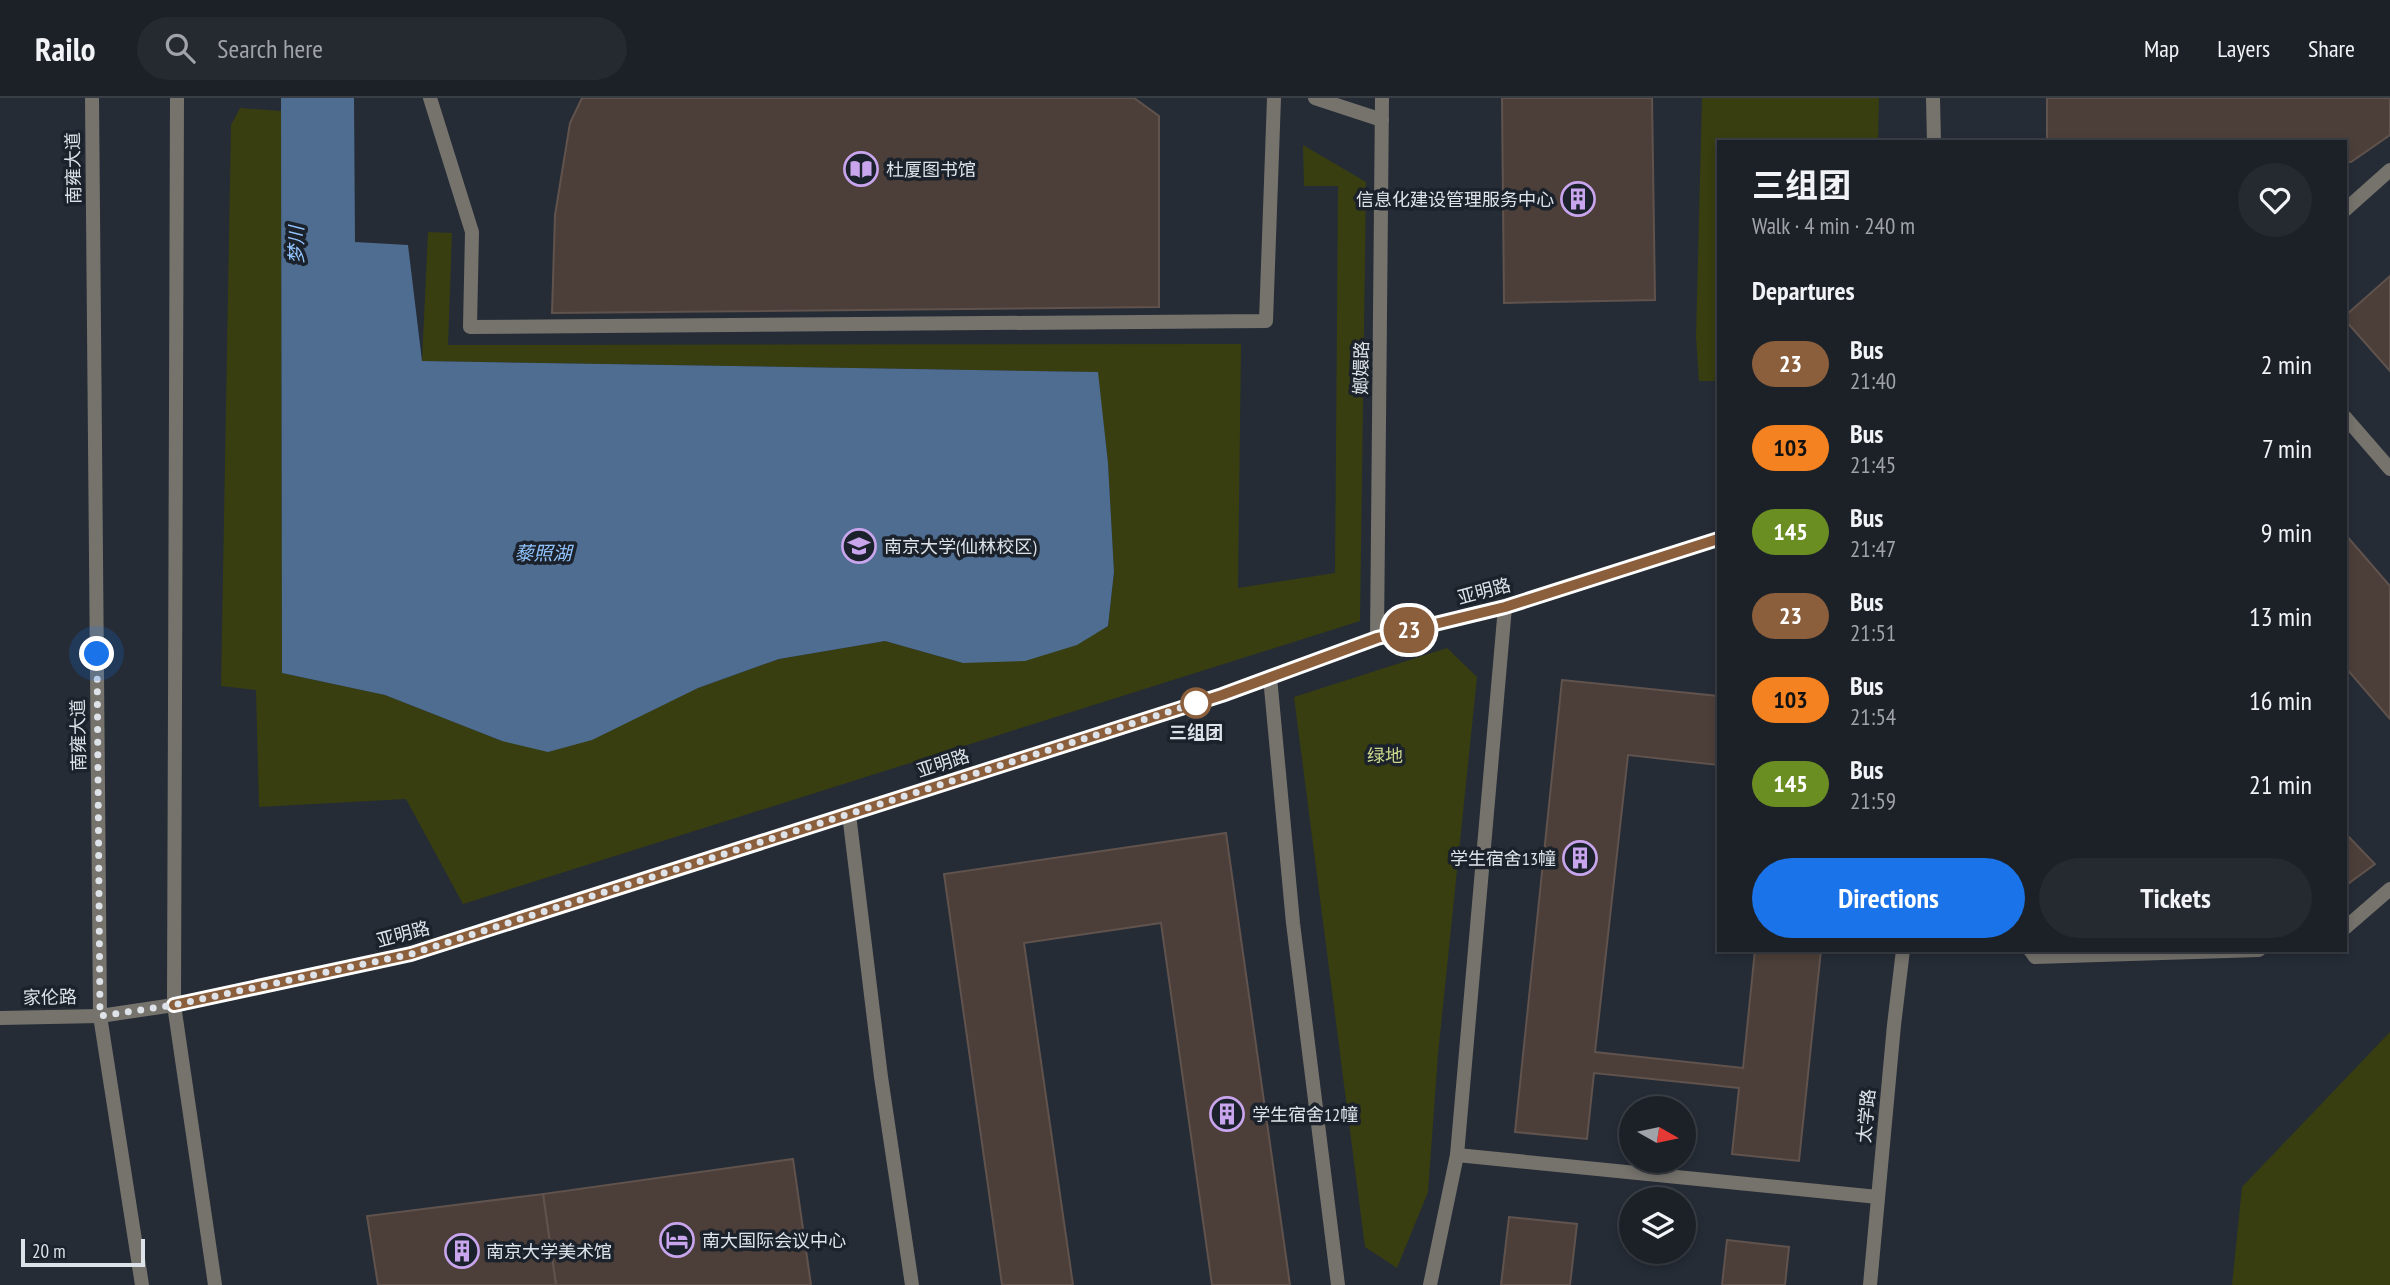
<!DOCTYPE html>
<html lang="en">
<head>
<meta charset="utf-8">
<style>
  body { margin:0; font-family:"PT Sans Narrow","Noto Sans SC",sans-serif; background:#252930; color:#f1f3f6; height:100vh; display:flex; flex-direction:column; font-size:26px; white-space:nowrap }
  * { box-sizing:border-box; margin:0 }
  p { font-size:23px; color:#a0a3a8 }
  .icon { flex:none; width:38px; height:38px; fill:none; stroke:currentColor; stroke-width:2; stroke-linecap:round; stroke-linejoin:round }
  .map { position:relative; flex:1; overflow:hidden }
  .panel { position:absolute; left:1717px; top:42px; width:630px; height:812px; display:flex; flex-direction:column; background:#1c2128; border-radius:0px; box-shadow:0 4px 10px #0003,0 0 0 2px #3a3e45 }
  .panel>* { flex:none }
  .badge { padding:0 14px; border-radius:23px; font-size:24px; line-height:46px }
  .needle { width:46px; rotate:99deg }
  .controls { position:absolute; left:1619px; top:998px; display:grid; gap:14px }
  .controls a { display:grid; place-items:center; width:77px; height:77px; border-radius:50%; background:#1c2128; box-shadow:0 4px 10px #0003,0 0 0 2px #3a3e45; font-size:35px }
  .scale { position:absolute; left:21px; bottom:18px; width:124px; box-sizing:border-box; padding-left:7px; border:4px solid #dee2e9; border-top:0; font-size:19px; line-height:24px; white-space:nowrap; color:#dee2e9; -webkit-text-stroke:5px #1b222b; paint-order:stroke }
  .you { position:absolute; width:35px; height:35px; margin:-18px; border:5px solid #fff; border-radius:50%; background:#1a73e8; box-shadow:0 0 0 10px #1a73e833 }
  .map>.badge { position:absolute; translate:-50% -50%; box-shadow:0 0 0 4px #fff }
  h2 { padding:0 35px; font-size:26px; line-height:63px }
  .round { display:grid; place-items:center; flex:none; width:74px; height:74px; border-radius:37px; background:#252930 }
  .headline { display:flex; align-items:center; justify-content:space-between; height:119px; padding:0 35px }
  h1 { font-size:33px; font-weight:700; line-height:52px }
  .cta { display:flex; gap:14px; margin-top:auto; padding:14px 35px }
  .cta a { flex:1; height:80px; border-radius:42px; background:#1a73e8; color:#fff; font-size:28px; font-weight:700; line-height:80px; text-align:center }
  .cta a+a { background:#252930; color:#f1f3f6 }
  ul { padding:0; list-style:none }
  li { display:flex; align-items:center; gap:21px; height:84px; padding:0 35px }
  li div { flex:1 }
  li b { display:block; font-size:26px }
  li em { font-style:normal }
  li .badge { min-width:77px; font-weight:700; text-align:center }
  header { display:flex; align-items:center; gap:42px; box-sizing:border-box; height:98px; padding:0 35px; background:#1c2128; border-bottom:2px solid #3a3e45 }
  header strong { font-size:33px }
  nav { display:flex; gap:38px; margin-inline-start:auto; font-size:24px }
  .search { width:490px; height:63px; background:#252930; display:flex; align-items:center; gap:18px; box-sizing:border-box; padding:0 24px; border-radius:38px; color:#a0a3a8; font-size:26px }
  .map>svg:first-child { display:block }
  .green { fill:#383e10 }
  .water { fill:#4e6d91 }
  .building { fill:#4c3f39; stroke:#60524c; stroke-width:2 }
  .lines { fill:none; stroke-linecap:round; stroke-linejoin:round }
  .service { stroke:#76736d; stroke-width:14 }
  .minor { stroke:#76736d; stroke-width:14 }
  .line-casing { stroke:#fff; stroke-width:16 }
  .line { stroke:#8b5e3c; stroke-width:10 }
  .walk { stroke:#dee2e9; stroke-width:7; stroke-dasharray:0 12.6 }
  .stop-dot { fill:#fff; stroke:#8b5e3c; stroke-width:3.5 }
  .labels { text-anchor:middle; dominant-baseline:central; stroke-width:7; stroke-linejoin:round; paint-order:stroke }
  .street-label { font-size:18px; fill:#dee2e9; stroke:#1b222b }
  .poi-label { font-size:18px; fill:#dee2e9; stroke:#1b222b; text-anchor:start }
  .stop-label { font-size:18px; font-weight:bold; fill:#dee2e9; stroke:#1b222b }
  .park-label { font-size:18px; fill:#cbd78c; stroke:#1b222b }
  .water-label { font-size:19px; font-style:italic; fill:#92c4fe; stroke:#1b222b }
</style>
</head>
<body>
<header>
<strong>Railo</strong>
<div class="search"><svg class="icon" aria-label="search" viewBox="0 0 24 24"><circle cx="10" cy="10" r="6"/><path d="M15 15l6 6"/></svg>Search here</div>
<nav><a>Map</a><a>Layers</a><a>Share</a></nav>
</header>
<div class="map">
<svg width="2390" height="1187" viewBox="0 0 2390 1187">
  <rect width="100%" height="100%" fill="#252c36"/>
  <!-- green -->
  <g class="green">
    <path d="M1702,0H1879L1878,44H1718V283H1699L1696,239Z"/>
    <path d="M240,10L281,13L282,575L385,597L502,643L698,590L779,561L885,543L963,565L1108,529L1114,474L1108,365L1097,274L422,263L428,134L452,135L448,247L1241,246L1238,490L1335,475L1338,88H1304L1303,47L1366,84L1360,523L463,806L406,701L259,709L256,592L221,588L231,27Z"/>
    <path d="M1447,550L1477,579L1438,956L1428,1094L1397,1170L1365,1149L1294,599Z"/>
    <path d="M2390,934V1187H2232L2242,1089Z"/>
  </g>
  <!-- water -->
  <path class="water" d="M281,0H354L355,144L408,147L422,263L1098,274L1108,365L1114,474L1108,528L1077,547L1025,563L963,565L885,543L779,561L698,590L592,642L548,654L502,643L385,597L282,575Z"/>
  <!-- building -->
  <g class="building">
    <path d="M582,0H1134L1159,18V209L552,215L555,117L570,25Z"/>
    <path d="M1502,0H1652L1655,202L1504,205Z"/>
    <path d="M2047,0H2390V37L2351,64H2345V44H2047Z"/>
    <path d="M2390,178V273L2345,222V218Z"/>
    <path d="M2345,436L2390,488V621L2345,569Z"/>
    <path d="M1562,582L1718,598V667L1628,657L1595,954L1743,970L1755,852H1821L1799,1063L1732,1056L1739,990L1594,975L1587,1041L1515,1034Z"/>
    <path d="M1226,735L1290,1187H1212L1161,825L1024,845L1073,1187H1002L944,776Z"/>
    <path d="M2345,735L2375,766L2345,788Z"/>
    <path d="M793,1061L811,1187H556L543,1096Z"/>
    <path d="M543,1096L556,1187H378L367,1118Z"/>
    <path d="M1509,1119L1577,1126L1570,1187H1501Z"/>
    <path d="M1727,1142L1789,1149L1785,1187H1722Z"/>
  </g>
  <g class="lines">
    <!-- service -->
    <g class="service">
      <path d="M430,0L472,134L470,229L1266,223L1274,0"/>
      <path d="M1315,0L1382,22"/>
      <path d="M2345,319L2390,371"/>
      <path d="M2345,830L2390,791"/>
      <path d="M2030,852L2035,859L2259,852"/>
      <path d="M100,918L174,907"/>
      <path d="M1457,1057L1878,1099"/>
    </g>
    <!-- minor -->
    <g class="minor">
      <path d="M92,0L100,918L142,1187"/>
      <path d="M177,0L174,907L215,1187"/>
      <path d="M1933,0L1934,44"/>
      <path d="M2345,112L2390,72"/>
      <path d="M1377,540L1382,0"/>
      <path d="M1270,579L1293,825L1338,1187"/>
      <path d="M849,716L881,979L912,1187"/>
      <path d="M174,907L411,856L1222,597L1377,540L1505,509L1718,441"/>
      <path d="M0,920L100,918"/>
      <path d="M1430,1187L1457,1057L1505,509"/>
      <path d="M1870,1187L1894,927L1903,852"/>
    </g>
  </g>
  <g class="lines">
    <!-- line casing -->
    <g class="line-casing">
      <path id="line" d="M174,907L411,856L1222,597L1377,540L1505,509L1718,441"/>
    </g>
    <!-- line -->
    <use href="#line" class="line"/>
    <!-- walk -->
    <path class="walk" d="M97,556L100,918L174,907L411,856L1196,605"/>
  </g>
  <!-- icons -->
  <defs>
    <g id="library-ring" transform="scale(1.75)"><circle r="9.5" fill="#1b222b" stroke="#c9a5ee" stroke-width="1.5"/><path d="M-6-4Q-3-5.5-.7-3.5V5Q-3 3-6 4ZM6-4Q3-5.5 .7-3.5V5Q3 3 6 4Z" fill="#c9a5ee"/></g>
    <g id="building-ring" transform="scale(1.75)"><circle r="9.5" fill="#1b222b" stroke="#c9a5ee" stroke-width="1.5"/><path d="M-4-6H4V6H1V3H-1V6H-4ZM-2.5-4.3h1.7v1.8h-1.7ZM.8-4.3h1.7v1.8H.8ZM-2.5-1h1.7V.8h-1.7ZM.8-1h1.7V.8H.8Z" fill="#c9a5ee"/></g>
    <g id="university-ring" transform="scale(1.75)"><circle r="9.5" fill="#1b222b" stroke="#c9a5ee" stroke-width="1.5"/><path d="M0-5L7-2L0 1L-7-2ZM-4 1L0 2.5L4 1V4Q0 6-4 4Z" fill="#c9a5ee"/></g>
    <g id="hotel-ring" transform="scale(1.75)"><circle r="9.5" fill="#1b222b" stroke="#c9a5ee" stroke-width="1.5"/><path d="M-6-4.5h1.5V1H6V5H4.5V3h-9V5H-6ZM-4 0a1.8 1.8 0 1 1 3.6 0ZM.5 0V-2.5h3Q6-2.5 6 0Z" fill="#c9a5ee"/></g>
  </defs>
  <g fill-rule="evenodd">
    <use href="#library-ring" x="861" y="71"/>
    <use href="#building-ring" x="1578" y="101"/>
    <use href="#university-ring" x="859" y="448"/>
    <use href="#building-ring" x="1580" y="760"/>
    <use href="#building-ring" x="1227" y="1016"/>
    <use href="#hotel-ring" x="677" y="1142"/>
    <use href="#building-ring" x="462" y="1153"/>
  </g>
  <!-- markers -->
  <circle class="stop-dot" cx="1196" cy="605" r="14"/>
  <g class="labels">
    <!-- street labels -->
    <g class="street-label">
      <text transform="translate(73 70) rotate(-91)">南雍大道</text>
      <text transform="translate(1361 270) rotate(-89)">嫏嬛路</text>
      <text transform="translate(1484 493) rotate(-15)">亚明路</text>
      <text transform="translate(78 637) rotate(-91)">南雍大道</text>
      <text transform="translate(943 665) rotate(-18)">亚明路</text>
      <text transform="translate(403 836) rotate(-15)">亚明路</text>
      <text transform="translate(50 899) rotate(-1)">家伦路</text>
      <text transform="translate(1866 1018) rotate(-85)">太学路</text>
    </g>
    <!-- poi labels -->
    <g class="poi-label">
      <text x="886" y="71">杜厦图书馆</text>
      <text x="1554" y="101" text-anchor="end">信息化建设管理服务中心</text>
      <text x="884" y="448">南京大学(仙林校区)</text>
      <text x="1556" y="760" text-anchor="end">学生宿舍13幢</text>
      <text x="1252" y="1016">学生宿舍12幢</text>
      <text x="702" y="1142">南大国际会议中心</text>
      <text x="486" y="1153">南京大学美术馆</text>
    </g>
    <!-- stop labels -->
    <g class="stop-label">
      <text x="1196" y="634">三组团</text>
    </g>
    <!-- park labels -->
    <g class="park-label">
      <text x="1385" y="657">绿地</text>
    </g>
    <!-- water labels -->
    <g class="water-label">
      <text transform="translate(296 147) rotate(-90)">梦川</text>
      <text x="543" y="455">藜照湖</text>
    </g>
  </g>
</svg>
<div class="controls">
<a><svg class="needle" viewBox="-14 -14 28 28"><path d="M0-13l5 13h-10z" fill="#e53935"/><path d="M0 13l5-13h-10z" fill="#a0a3a8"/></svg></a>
<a><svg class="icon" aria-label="layers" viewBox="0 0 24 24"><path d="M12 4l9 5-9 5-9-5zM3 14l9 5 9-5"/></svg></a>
</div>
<div class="scale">20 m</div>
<div class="you" style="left:97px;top:556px"></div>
<b class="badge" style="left:1409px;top:532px;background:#8b5e3c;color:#fff">23</b>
<section class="panel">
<div class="headline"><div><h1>三组团</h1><p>Walk · 4 min · 240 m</p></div><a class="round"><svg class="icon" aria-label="heart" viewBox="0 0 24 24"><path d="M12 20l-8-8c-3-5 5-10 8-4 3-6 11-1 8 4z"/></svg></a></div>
<h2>Departures</h2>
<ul>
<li><span class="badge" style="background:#8b5e3c;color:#fff">23</span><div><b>Bus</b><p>21:40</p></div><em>2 min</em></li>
<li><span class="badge" style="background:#f58220;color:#111">103</span><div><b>Bus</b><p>21:45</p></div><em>7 min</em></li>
<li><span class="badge" style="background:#6b8e23;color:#fff">145</span><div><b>Bus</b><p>21:47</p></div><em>9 min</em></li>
<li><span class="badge" style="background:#8b5e3c;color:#fff">23</span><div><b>Bus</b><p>21:51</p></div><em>13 min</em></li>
<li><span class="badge" style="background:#f58220;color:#111">103</span><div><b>Bus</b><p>21:54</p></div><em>16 min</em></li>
<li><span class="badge" style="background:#6b8e23;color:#fff">145</span><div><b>Bus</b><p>21:59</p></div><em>21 min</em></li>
</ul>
<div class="cta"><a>Directions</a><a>Tickets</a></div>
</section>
</div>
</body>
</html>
